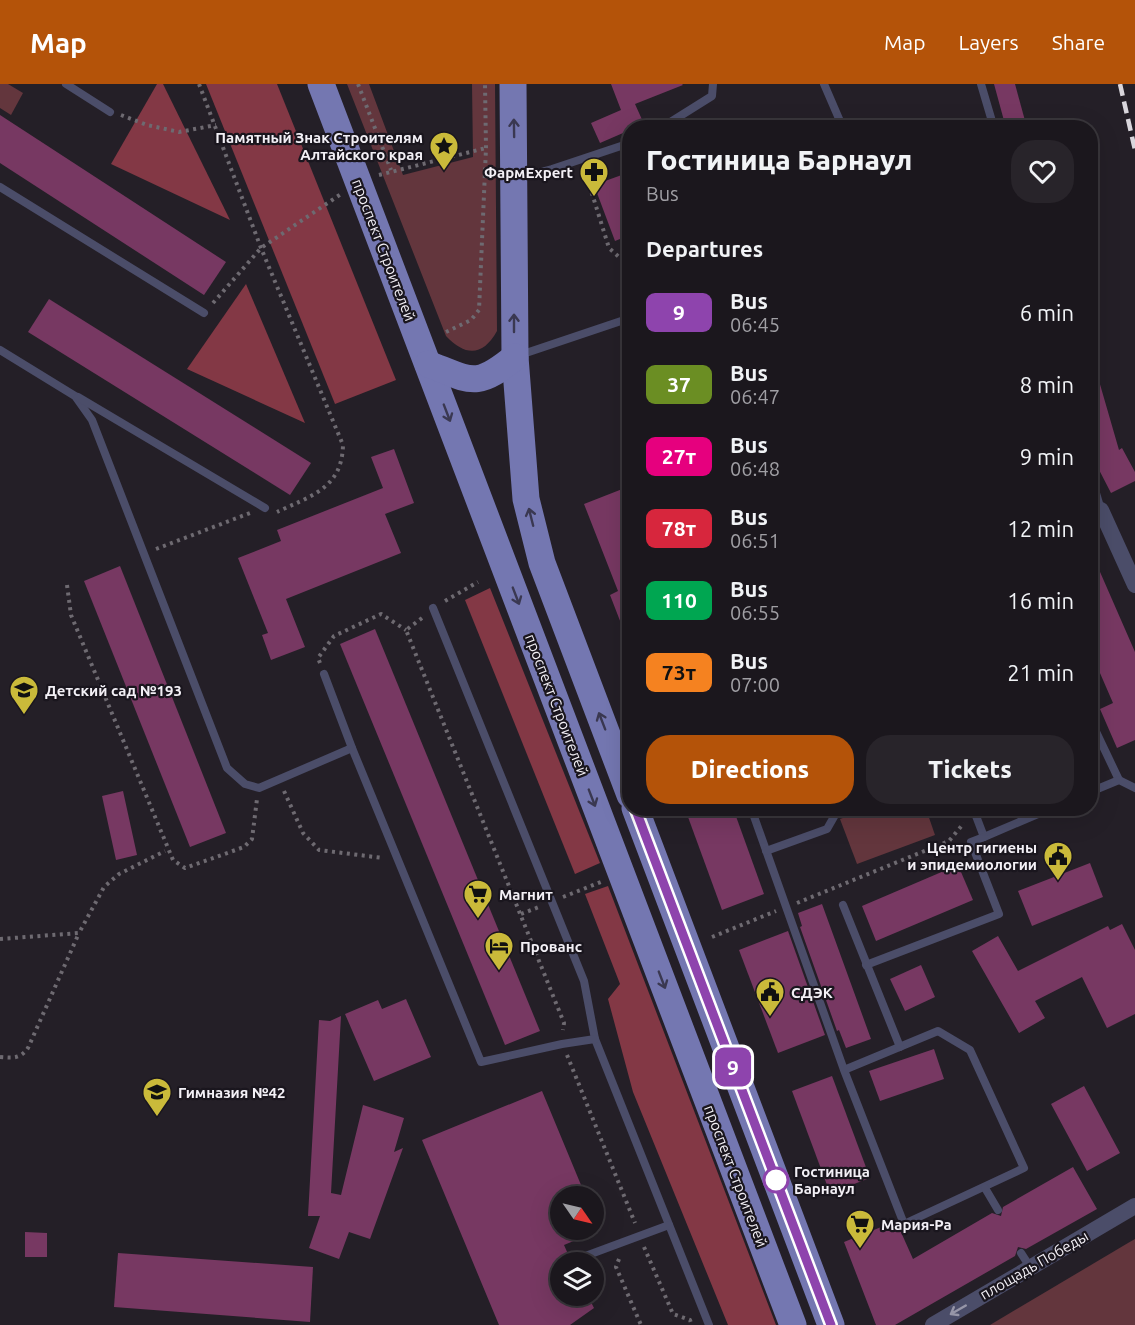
<!DOCTYPE html>
<html lang="en">
<head>
<meta charset="utf-8">
<style>
  body { margin:0; font-family:Ubuntu,sans-serif; background:#28242a; color:#f1f3f6; height:100vh; display:flex; flex-direction:column; font-size:22px; white-space:nowrap }
  * { box-sizing:border-box; margin:0 }
  p { font-size:20px; color:#a09fa4 }
  .icon { flex:none; width:33px; height:33px; fill:none; stroke:currentColor; stroke-width:2; stroke-linecap:round; stroke-linejoin:round }
  .map { position:relative; flex:1; overflow:hidden }
  .details { position:absolute; left:622px; top:36px; width:476px; height:696px; display:flex; flex-direction:column; background:#1b171d; border-radius:24px; box-shadow:0 6px 24px #0002,0 0 0 2px #39363b }
  .details>* { flex:none }
  .badge { padding:0 12px; border-radius:9px; font-size:21px; line-height:39px }
  .needle { width:39px; rotate:124deg }
  .fabs { position:absolute; left:550px; top:1102px; display:grid; gap:12px }
  .fabs a { display:grid; place-items:center; width:54px; height:54px; border-radius:50%; background:#1b171d; box-shadow:0 6px 24px #0002,0 0 0 2px #39363b; font-size:30px }
  .map>.badge { position:absolute; translate:-50% -50%; box-shadow:0 0 0 3px #fff }
  h2 { padding:0 24px; font-size:22px; line-height:54px }
  .round { display:grid; place-items:center; flex:none; width:63px; height:63px; border-radius:24px; background:#28242a }
  .overview { display:flex; align-items:center; justify-content:space-between; height:102px; padding:0 24px }
  h1 { font-size:28px; font-weight:800; line-height:45px }
  .button { display:flex; gap:12px; margin-top:auto; padding:12px 24px }
  .button a { flex:1; height:69px; border-radius:24px; background:#b45309; color:#fff; font-size:24px; font-weight:800; line-height:69px; text-align:center }
  .button a+a { background:#28242a; color:#f1f3f6 }
  ul { padding:0; list-style:none }
  li { display:flex; align-items:center; gap:18px; height:72px; padding:0 24px }
  li div { flex:1 }
  li b { display:block; font-size:22px }
  li em { font-style:normal }
  li .badge { min-width:66px; font-weight:700; text-align:center }
  header { display:flex; align-items:center; gap:36px; box-sizing:border-box; height:84px; padding:0 30px; background:#b45309; color:#fff }
  header strong { font-size:28px }
  nav { display:flex; gap:33px; margin-inline-start:auto; font-size:21px }
  .map>svg:first-child { display:block }
  .green { fill:#63363d }
  .forest { fill:#833845 }
  .building { fill:#773862 }
  .lines { fill:none; stroke-linecap:round; stroke-linejoin:round }
  .path { stroke:#6e6a71; stroke-width:4; stroke-dasharray:3 4.5; stroke-linecap:butt }
  .service { stroke:#4b4d69; stroke-width:8 }
  .minor { stroke:#4b4d69; stroke-width:16 }
  .primary { stroke:#7477b1; stroke-width:27 }
  .rail { stroke:#d9d6dc; stroke-width:4.5; stroke-dasharray:12 6; stroke-linecap:butt }
  .oneway { stroke:#3a3851 }
  .oneway2 { stroke:#9796a8 }
  .line-casing { stroke:#fff; stroke-width:14 }
  .line { stroke:#8e44ad; stroke-width:9 }
  .stop-dot { fill:#fff; stroke:#8e44ad; stroke-width:3 }
  .labels { text-anchor:middle; dominant-baseline:central; stroke-width:4.5; stroke-linejoin:round; paint-order:stroke }
  .poi-label { font-size:15px; font-weight:bold; fill:#f3f0f6; stroke:#1a161e; text-anchor:start }
  .street-label { font-size:15px; fill:#f3f0f6; stroke:#1a161e }
  .stop-label { font-size:15px; font-weight:bold; fill:#f3f0f6; stroke:#1a161e; text-anchor:start }
</style>
</head>
<body>
<header>
<strong>Map</strong>
<nav><a>Map</a><a>Layers</a><a>Share</a></nav>
</header>
<div class="map">
<svg width="1135" height="1241" viewBox="0 0 1135 1241">
  <rect width="100%" height="100%" fill="#241f27"/>
  <!-- green -->
  <g class="green">
    <path d="M0,0H8L23,9L11,31L0,24Z"/>
    <path d="M347,0H369L403,91L473,73L472,0H495L497,247C483,272 466,273 446,252Z"/>
    <path d="M868,725H926L935,751L857,780L840,735Z"/>
    <path d="M1135,1155V1241H990L1128,1159Z"/>
  </g>
  <!-- forest -->
  <g class="forest">
    <path d="M157,0H163L230,136L111,80Z"/>
    <path d="M206,0H277L396,296L335,320Z"/>
    <path d="M246,200L305,339L187,285Z"/>
    <path d="M490,504L600,779L575,790L465,516Z"/>
    <path d="M608,802L776,1241H728L633,1008L608,915L620,900L585,810Z"/>
  </g>
  <!-- building -->
  <g class="building">
    <path d="M611,0H682L683,1L635,20L644,40L630,44V46L600,59L591,39L621,26Z"/>
    <path d="M994,0H1015L1027,44H1006Z"/>
    <path d="M0,31L226,178L204,211L0,79Z"/>
    <path d="M630,88V151L615,157L594,101Z"/>
    <path d="M49,215L311,379L290,411L28,248Z"/>
    <path d="M1095,283L1119,366L1122,364L1135,388V397L1111,409L1095,378L1100,375L1090,342V284Z"/>
    <path d="M394,365L414,419L385,430L401,469L286,515L305,563L271,576L262,551L268,549L238,474L281,457L277,446L383,404L371,373Z"/>
    <path d="M630,402V559L629,560L610,511L618,507L584,420Z"/>
    <path d="M1090,465L1135,568V656L1117,664L1100,625L1113,619L1090,566Z"/>
    <path d="M120,482L226,749L190,763L84,497Z"/>
    <path d="M375,545L540,947L505,961L340,560Z"/>
    <path d="M123,707L137,771L116,776L102,712Z"/>
    <path d="M710,724H733L764,810L722,826L688,733Z"/>
    <path d="M1090,779L1103,813L1032,842L1018,807Z"/>
    <path d="M958,781L973,816L876,857L862,822Z"/>
    <path d="M822,820L871,955L846,964L839,946L837,947L800,843L802,842L798,829Z"/>
    <path d="M1122,840L1135,866V930L1107,944L1082,893L1035,917L1045,934L1019,949L972,867L998,852L1018,887L1108,842L1110,846Z"/>
    <path d="M788,847L825,951L778,969L739,866Z"/>
    <path d="M921,881L935,913L905,927L890,895Z"/>
    <path d="M406,915L431,973L374,997L345,930L378,916L382,925Z"/>
    <path d="M341,932L331,1109L341,1111L363,1021L404,1034L394,1068L403,1064L370,1155L349,1148L339,1175L309,1164L320,1132H308L319,936L330,937Z"/>
    <path d="M934,965L944,995L880,1017L869,987Z"/>
    <path d="M832,992L870,1094L830,1109L792,1007Z"/>
    <path d="M1084,1002L1120,1069L1087,1087L1051,1020Z"/>
    <path d="M542,1007L586,1113H561V1146H600L564,1161L572,1179H561V1212H588L594,1224L570,1241H499L422,1056Z"/>
    <path d="M1073,1083L1097,1125L1026,1165L1018,1163L1015,1172L895,1241H876L844,1158L896,1137L913,1175L992,1129L1001,1132L1003,1123Z"/>
    <path d="M25,1148L47,1149V1173H25Z"/>
    <path d="M118,1169L313,1183L310,1238L114,1223Z"/>
  </g>
  <g class="lines">
    <!-- path -->
    <g class="path">
      <path d="M199,0L261,164L343,361C342,405 310,412 277,428"/>
      <path d="M358,0L391,86"/>
      <path d="M121,31L147,41L179,48L216,41"/>
      <path d="M585,87L609,164L630,183"/>
      <path d="M379,91L486,64"/>
      <path d="M213,219L261,164L341,110"/>
      <path d="M446,248L471,236L479,226L486,64L485,0"/>
      <path d="M156,465L250,429"/>
      <path d="M67,501L71,531L173,776L185,784L244,763L252,755L257,715"/>
      <path d="M445,517L478,498"/>
      <path d="M422,534L406,546L564,939L563,946"/>
      <path d="M320,579L318,574L334,552L381,530L406,546"/>
      <path d="M284,707L303,749L319,766L383,774"/>
      <path d="M563,813L601,798"/>
      <path d="M797,819L949,757L964,739"/>
      <path d="M521,830L539,823"/>
      <path d="M712,853L776,827"/>
      <path d="M0,855L79,849L104,803L119,790L165,767"/>
      <path d="M567,971L635,1139"/>
      <path d="M0,973C13,974 20,975 28,964L79,849"/>
      <path d="M644,1163L673,1230L690,1236L691,1239"/>
      <path d="M619,1175L616,1183L641,1241"/>
    </g>
    <!-- service -->
    <g class="service">
      <path d="M66,0L110,28"/>
      <path d="M824,0L843,44"/>
      <path d="M981,0L994,44"/>
      <path d="M661,44L712,12L713,0"/>
      <path d="M518,94L552,85L630,59"/>
      <path d="M0,103L204,229"/>
      <path d="M0,266L75,312L92,336L227,684L245,700L259,704L352,664"/>
      <path d="M520,271L630,234"/>
      <path d="M78,313L265,424"/>
      <path d="M1090,389L1101,426"/>
      <path d="M433,524L584,897L595,955L709,1241"/>
      <path d="M324,590L352,664L481,978L562,960L595,955"/>
      <path d="M1090,635L1119,696"/>
      <path d="M1090,708L1119,696L1135,704"/>
      <path d="M751,724L844,986L904,1140L1024,1084L970,966L938,947L844,986"/>
      <path d="M973,724L984,753L1052,724"/>
      <path d="M766,767L827,745L839,724"/>
      <path d="M843,821L900,963"/>
      <path d="M866,881L999,830L971,758L984,753"/>
      <path d="M985,1104L998,1126"/>
      <path d="M1021,1169L1030,1183"/>
      <path d="M580,1174L669,1141"/>
    </g>
    <!-- minor -->
    <g class="minor">
      <path d="M1101,426L1135,501"/>
      <path d="M933,1241L1135,1122"/>
    </g>
    <!-- primary -->
    <g class="primary">
      <path d="M321,0L793,1241"/>
      <path d="M513,0L515,273L526,415L542,479L630,711"/>
      <path d="M428,280C472,297 476,305 515,273"/>
      <path d="M635,724L831,1241"/>
    </g>
    <!-- rail -->
    <path class="rail" d="M1120,0L1135,66"/>
  </g>
  <!-- one-way arrows -->
  <defs><path id="oneway-shaft" d="M-6 0H5M1.5-3L5.5 0L1.5 3" fill="none" stroke-width="1.6" stroke-linecap="round" stroke-linejoin="round" transform="scale(1.5)"/></defs>
  <g class="oneway">
    <use href="#oneway-shaft" transform="translate(514 44) rotate(-91)"/>
    <use href="#oneway-shaft" transform="translate(514 239) rotate(-90)"/>
    <use href="#oneway-shaft" transform="translate(447 329) rotate(69)"/>
    <use href="#oneway-shaft" transform="translate(531 433) rotate(-104)"/>
    <use href="#oneway-shaft" transform="translate(516 512) rotate(69)"/>
    <use href="#oneway-shaft" transform="translate(602 637) rotate(-111)"/>
    <use href="#oneway-shaft" transform="translate(592 714) rotate(69)"/>
    <use href="#oneway-shaft" transform="translate(662 896) rotate(69)"/>
  </g>
  <use class="oneway2" href="#oneway-shaft" transform="translate(958 1226) rotate(150)"/>
  <g class="lines">
    <!-- line casing -->
    <g class="line-casing">
      <path id="line" d="M635,724L831,1241"/>
    </g>
    <!-- line -->
    <use href="#line" class="line"/>
  </g>
  <!-- icons -->
  <defs>
    <g id="sight-pin" transform="scale(1.5)"><path d="M0 17L-7.5 6A9.5 9.5 0 1 1 7.5 6Z" fill="#caba3a" stroke="#1a161e"/><path d="M0-6L1.8-2.2L6-1.7L2.9 1.2L3.7 5.4L0 3.3L-3.7 5.4L-2.9 1.2L-6-1.7L-1.8-2.2Z" fill="#111"/></g>
    <g id="pharmacy-pin" transform="scale(1.5)"><path d="M0 17L-7.5 6A9.5 9.5 0 1 1 7.5 6Z" fill="#caba3a" stroke="#1a161e"/><path d="M-2-6h4v4h4v4h-4v4h-4v-4h-4v-4h4Z" fill="#111"/></g>
    <g id="school-pin" transform="scale(1.5)"><path d="M0 17L-7.5 6A9.5 9.5 0 1 1 7.5 6Z" fill="#caba3a" stroke="#1a161e"/><path d="M0-5L7-2L0 1L-7-2ZM-4 1L0 2.5L4 1V4Q0 6-4 4Z" fill="#111"/></g>
    <g id="civic-pin" transform="scale(1.5)"><path d="M0 17L-7.5 6A9.5 9.5 0 1 1 7.5 6Z" fill="#caba3a" stroke="#1a161e"/><path d="M-.6-6.5H3V-4.5H.6V-3L4-1V1h2V6H-6V1h2V-1L-.6-3ZM-1.2 2.5V6h2.4V2.5Z" fill="#111"/></g>
    <g id="supermarket-pin" transform="scale(1.5)"><path d="M0 17L-7.5 6A9.5 9.5 0 1 1 7.5 6Z" fill="#caba3a" stroke="#1a161e"/><path d="M-6-5.5h2.5l.6 2H6L4.5 2H-2.5L-4.4-4H-6ZM-1.5 3.2a1.3 1.3 0 1 0 .1 0ZM3 3.2a1.3 1.3 0 1 0 .1 0Z" fill="#111"/></g>
    <g id="hotel-pin" transform="scale(1.5)"><path d="M0 17L-7.5 6A9.5 9.5 0 1 1 7.5 6Z" fill="#caba3a" stroke="#1a161e"/><path d="M-6-4.5h1.5V1H6V5H4.5V3h-9V5H-6ZM-4 0a1.8 1.8 0 1 1 3.6 0ZM.5 0V-2.5h3Q6-2.5 6 0Z" fill="#111"/></g>
  </defs>
  <g fill-rule="evenodd">
    <use href="#sight-pin" x="444" y="62"/>
    <use href="#pharmacy-pin" x="594" y="88"/>
    <use href="#school-pin" x="24" y="606"/>
    <use href="#civic-pin" x="1058" y="772"/>
    <use href="#supermarket-pin" x="478" y="810"/>
    <use href="#hotel-pin" x="499" y="862"/>
    <use href="#civic-pin" x="770" y="908"/>
    <use href="#school-pin" x="157" y="1008"/>
    <use href="#supermarket-pin" x="860" y="1140"/>
  </g>
  <!-- markers -->
  <circle class="stop-dot" cx="776" cy="1096" r="12"/>
  <g class="labels">
    <!-- poi labels -->
    <g class="poi-label">
      <text x="423" y="53" text-anchor="end">Памятный Знак Строителям<tspan x="423" dy="17">Алтайского края</tspan></text>
      <text x="573" y="88" text-anchor="end">ФармExpert</text>
      <text x="45" y="606">Детский сад №193</text>
      <text x="1037" y="763" text-anchor="end">Центр гигиены<tspan x="1037" dy="17">и эпидемиологии</tspan></text>
      <text x="499" y="810">Магнит</text>
      <text x="520" y="862">Прованс</text>
      <text x="791" y="908">СДЭК</text>
      <text x="178" y="1008">Гимназия №42</text>
      <text x="881" y="1140">Мария-Ра</text>
    </g>
    <!-- street labels -->
    <g class="street-label">
      <text transform="translate(384 166) rotate(69)">проспект Строителей</text>
      <text transform="translate(557 621) rotate(69)">проспект Строителей</text>
      <text transform="translate(736 1092) rotate(69)">проспект Строителей</text>
      <text transform="translate(1034 1181) rotate(-30)">площадь Победы</text>
    </g>
    <!-- stop labels -->
    <g class="stop-label">
      <text x="794" y="1087">Гостиница<tspan x="794" dy="17">Барнаул</tspan></text>
    </g>
  </g>
</svg>
<div class="fabs">
<a><svg class="needle" viewBox="-14 -14 28 28"><path d="M0-13l5 13h-10z" fill="#e53935"/><path d="M0 13l5-13h-10z" fill="#a09fa4"/></svg></a>
<a><svg class="icon" aria-label="layers" viewBox="0 0 24 24"><path d="M12 4l9 5-9 5-9-5zM3 14l9 5 9-5"/></svg></a>
</div>
<b class="badge" style="left:733px;top:983px;background:#8e44ad;color:#fff">9</b>
<section class="details">
<div class="overview"><div><h1>Гостиница Барнаул</h1><p>Bus</p></div><a class="round"><svg class="icon" aria-label="heart" viewBox="0 0 24 24"><path d="M12 20l-8-8c-3-5 5-10 8-4 3-6 11-1 8 4z"/></svg></a></div>
<h2>Departures</h2>
<ul>
<li><span class="badge" style="background:#8e44ad;color:#fff">9</span><div><b>Bus</b><p>06:45</p></div><em>6 min</em></li>
<li><span class="badge" style="background:#6b8e23;color:#fff">37</span><div><b>Bus</b><p>06:47</p></div><em>8 min</em></li>
<li><span class="badge" style="background:#e6007e;color:#fff">27т</span><div><b>Bus</b><p>06:48</p></div><em>9 min</em></li>
<li><span class="badge" style="background:#d7263d;color:#fff">78т</span><div><b>Bus</b><p>06:51</p></div><em>12 min</em></li>
<li><span class="badge" style="background:#00a651;color:#fff">110</span><div><b>Bus</b><p>06:55</p></div><em>16 min</em></li>
<li><span class="badge" style="background:#f58220;color:#111">73т</span><div><b>Bus</b><p>07:00</p></div><em>21 min</em></li>
</ul>
<div class="button"><a>Directions</a><a>Tickets</a></div>
</section>
</div>
</body>
</html>
